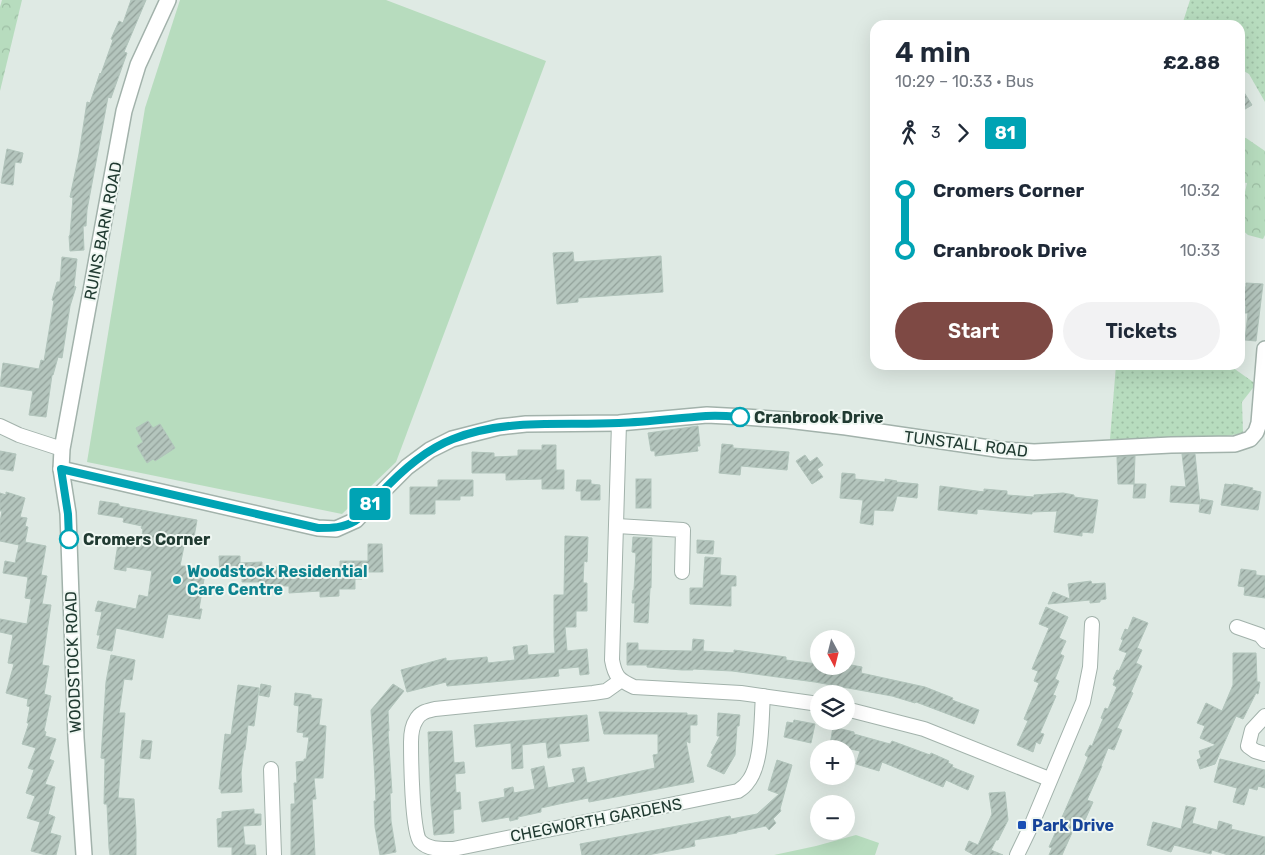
<!DOCTYPE html>
<html lang="en">
<head>
<meta charset="utf-8">
<style>
  body { margin:0; font-family:Rubik,sans-serif; background:#f2f2f3; color:#1f2937; height:100vh; display:flex; flex-direction:column; font-size:19px; white-space:nowrap }
  * { box-sizing:border-box; margin:0 }
  p { font-size:16px; color:#747a83 }
  .icon { flex:none; width:28px; height:28px; fill:none; stroke:currentColor; stroke-width:2; stroke-linecap:round; stroke-linejoin:round }
  .map { position:relative; flex:1; overflow:hidden }
  .drawer { position:absolute; left:870px; top:20px; width:375px; height:350px; display:flex; flex-direction:column; background:#fff; border-radius:15px; box-shadow:0 5px 20px #0002 }
  .drawer>* { flex:none }
  .badge { padding:0 10px; border-radius:4px; font-size:18px; line-height:32px }
  .needle { width:32px; rotate:173deg }
  .fabs { position:absolute; left:810px; top:630px; display:grid; gap:10px }
  .fabs a { display:grid; place-items:center; width:45px; height:45px; border-radius:50%; background:#fff; box-shadow:0 5px 20px #0002; font-size:25px }
  .map>.badge { position:absolute; translate:-50% -50%; box-shadow:0 0 0 2px #fff }
  .legs { display:flex; align-items:center; gap:8px; height:55px; padding:0 25px; font-size:16px }
  .legs p { margin-inline-start:auto }
  .headline { display:flex; align-items:center; justify-content:space-between; height:85px; padding:0 25px }
  h1 { font-size:28px; font-weight:600; line-height:38px }
  .primary-button { display:flex; gap:10px; margin-top:auto; padding:10px 25px }
  .primary-button a { flex:1; height:58px; border-radius:30px; background:#7e4944; color:#fff; font-size:20px; font-weight:600; line-height:58px; text-align:center }
  .primary-button a+a { background:#f2f2f3; color:#1f2937 }
  ul { padding:0 25px; list-style:none }
  li { display:flex; align-items:center; gap:18px; height:60px; font-size:19px }
  li i { display:grid; place-items:center; width:8px; height:100%; margin:0 6px; background:currentColor }
  li i::after { content:''; width:12px; height:12px; margin:-6px; border:4px solid; border-radius:50%; background:#fff }
  li p { margin-inline-start:auto }
  li:first-child i { background:linear-gradient(#0000 50%,currentColor 0) }
  li:last-child i { background:linear-gradient(currentColor 50%,#0000 0) }
  .map>svg:first-child { display:block }
  .grass { fill:url(#grass-dots) }
  .forest { fill:url(#forest-crowns) }
  .green { fill:#b7dcbe }
  .building { fill:url(#building-hatch); stroke:#b1c4bb }
  .lines { fill:none; stroke-linecap:round; stroke-linejoin:round }
  .minor-casing { stroke:#a2b2ab; stroke-width:16 }
  .tertiary-casing { stroke:#a2b2ab; stroke-width:18 }
  .minor { stroke:#fff; stroke-width:14 }
  .tertiary { stroke:#fff; stroke-width:15 }
  .line-1-casing { stroke:#fff; stroke-width:11 }
  .line-1 { stroke:#00a3b4; stroke-width:8 }
  .stop-1-dot { fill:#fff; stroke:#00a3b4; stroke-width:2.5 }
  .culture-dot { fill:#0f9aa8; stroke:#eff7f2; stroke-width:2 }
  .transit-dot { fill:#1a4fb4; stroke:#eff7f2; stroke-width:2 }
  .labels { text-anchor:middle; dominant-baseline:central; stroke-width:4; stroke-linejoin:round; paint-order:stroke }
  .street-label { font-size:16px; fill:#203a31; stroke:#eff7f2 }
  .stop-label { font-size:16px; font-weight:bold; fill:#203a31; stroke:#eff7f2; text-anchor:start }
  .culture-label { font-size:16px; font-weight:bold; fill:#0d838f; stroke:#eff7f2; text-anchor:start }
  .transit-label { font-size:16px; font-weight:bold; fill:#164399; stroke:#eff7f2; text-anchor:start }
</style>
</head>
<body>
<div class="map">
<svg width="1265" height="855" viewBox="0 0 1265 855">
  <defs>
    <pattern id="grass-dots" width="8" height="8" patternUnits="userSpaceOnUse" patternTransform="scale(1.25)"><rect width="8" height="8" fill="#b7dcbe"/><path d="M2 2h.1M6 6h.1" fill="none" stroke="#9dbea4" stroke-width="1.8" stroke-linecap="round"/></pattern>
    <pattern id="forest-crowns" width="20" height="18" patternUnits="userSpaceOnUse" patternTransform="scale(1.25)"><rect width="20" height="18" fill="#b7dcbe"/><path d="M2 6a3 3 0 1 1 6 0M12 15a3 3 0 1 1 6 0" fill="none" stroke="#9dbea4"/></pattern>
    <pattern id="building-hatch" width="6" height="6" patternUnits="userSpaceOnUse" patternTransform="scale(1.25)"><rect width="6" height="6" fill="#b4c5bd"/><path d="M-1 1l2-2M0 6l6-6M5 7l2-2" fill="none" stroke="#92a19a"/></pattern>
  </defs>
  <rect width="100%" height="100%" fill="#dfeae4"/>
  <!-- grass -->
  <g class="grass">
    <path d="M1190,0H1265V102L1249,74L1240,69V25H1182Z"/>
    <path d="M1116,365H1229L1256,384L1242,402L1243,433C1203,442 1151,439 1110,439Z"/>
  </g>
  <!-- forest -->
  <g class="forest">
    <path d="M2,0H22L0,91V7Z"/>
    <path d="M1240,137L1246,138L1265,151V235L1263,239L1248,235L1240,228V214L1247,183L1240,182Z"/>
  </g>
  <!-- green -->
  <g class="green">
    <path d="M180,0H386L546,61L396,462L342,514L87,462L145,108Z"/>
    <path d="M856,835L879,843L875,855H774L816,846Z"/>
  </g>
  <!-- building -->
  <g class="building">
    <path d="M131,0H146L124,52L127,53L111,98L108,97L87,210L86,226H83L84,250L70,251L69,236L70,235L73,198L70,197L79,154L87,102L90,103L100,73L101,74L113,40L111,39L119,21L123,23Z"/>
    <path d="M1240,86L1252,105L1240,112Z"/>
    <path d="M7,149L23,153L21,163L15,162L13,185L1,183Z"/>
    <path d="M573,252L574,262L661,256L663,292L578,298V302L557,304L553,253Z"/>
    <path d="M62,257L77,259L74,286L76,287L70,306L62,358L58,357L53,375H52L46,417L29,415L33,391L0,386L3,363L39,369L41,360L44,361L54,301L52,300L57,282H60Z"/>
    <path d="M1246,283L1263,284L1256,341L1245,340L1248,313H1245L1246,306H1244V301H1240V287H1246Z"/>
    <path d="M148,421L153,428L160,424L175,448L155,461L153,459L147,463L137,446L143,442L136,428Z"/>
    <path d="M698,426L700,446H697L698,451L655,456V451H651L648,433Z"/>
    <path d="M722,444L733,445V448L789,452L787,470L741,466L740,475L719,473Z"/>
    <path d="M542,445H556V470H564V489H542V479L506,480V473H472V452L494,453V457L518,456V450H542Z"/>
    <path d="M0,451L16,454L13,471L0,469Z"/>
    <path d="M1182,454H1195L1200,504L1170,502L1171,486L1186,487Z"/>
    <path d="M805,455L810,462L817,457L823,465L817,469L823,477L812,484L796,461Z"/>
    <path d="M1135,456L1134,484H1146L1145,498H1133L1134,484H1118L1117,457Z"/>
    <path d="M842,473L855,474V479L885,482V479L897,481L896,482L918,484L917,498L897,496L893,511L874,510L873,525L860,523L863,500L840,498Z"/>
    <rect x="636" y="479" width="15" height="29"/>
    <path d="M438,480H473V496H460V500H435V514H410V487H438Z"/>
    <path d="M577,480H591V484L600,485V500H581V491H576Z"/>
    <path d="M1225,484L1233,485V484L1253,488L1252,490L1261,492L1258,510L1221,505Z"/>
    <path d="M940,486L984,492V489L1007,491V495L1034,497V495L1063,493L1074,495V497L1098,500L1093,533L1082,532V536L1054,532L1057,511L1032,512V514L977,509V514L938,510Z"/>
    <path d="M6,492L25,498L20,517L27,518L25,526L28,527L25,542L46,546L41,575L47,576L42,604L51,605L42,665L49,666L44,694L51,696L44,731L46,732L45,736L56,739L49,759L54,761L45,784L55,787L48,814L55,817L50,833L61,836L56,855H46L31,851L40,822L27,818L35,796L26,793L34,770L28,768L36,748L22,744L29,723H27L30,707L27,706L28,699L6,693L14,664L8,663L13,635L0,632V619L27,624L31,599L25,598L28,577L3,573L5,561L15,563L19,545L0,541V522L2,511H0V493L6,495Z"/>
    <path d="M1201,499L1213,501L1210,514L1199,512Z"/>
    <path d="M100,501L119,504V506L197,520L194,537L186,536L180,566H186L185,570L205,573L199,609H202L200,619L168,614L163,638L116,628L112,651L97,648L100,635H97L102,612L95,611L98,601L136,609L139,595L148,597L152,571L126,567V571L114,569L118,544L140,547L143,529L141,528L142,526L123,522L124,518L98,514Z"/>
    <path d="M565,536L588,537L587,562L584,561L583,583H587V611H576V627H565L567,651L587,649L589,674L580,675L579,667L558,669L559,676L447,686L446,682L407,692L401,670L446,658V661L487,657L488,663L515,660L513,647L527,645L528,655L555,653L554,636V595H564Z"/>
    <path d="M633,537L652,538L651,588H650L648,623L634,622L635,603H632L633,590H634L636,553L632,552Z"/>
    <path d="M697,540L714,541L713,554L697,553Z"/>
    <path d="M368,544H382L383,572H362V579H355V589H339V596L320,597V591L289,593V586H264V582H242V573H220L219,556H240V563L262,562V567H284V574H298V577L319,576V573L340,572V561H368Z"/>
    <path d="M705,557L721,558L720,575L736,576V586H731V606L690,604V588H703Z"/>
    <path d="M1241,569L1256,571V575L1265,576V598L1244,595L1245,587L1238,586Z"/>
    <path d="M1091,581L1092,584L1105,583L1106,599L1100,600V602L1090,603V600L1048,604L1053,592L1070,599L1068,584Z"/>
    <path d="M1046,607L1068,617L1059,638L1066,641L1060,654L1064,656L1055,679L1059,681L1053,695L1056,696L1040,733L1044,734L1040,744L1036,742L1033,752L1017,745L1028,721L1024,719L1039,683L1034,681L1038,671L1032,669L1049,628L1039,624Z"/>
    <path d="M1133,617L1148,623L1137,648L1142,650L1136,663L1142,666L1131,692L1133,693L1117,728L1122,730L1114,750L1108,748L1101,766H1102L1087,800L1093,802L1081,829L1075,826L1062,855H1049L1052,848L1049,847L1084,767L1088,757L1085,755L1090,745L1092,746L1103,719L1101,718L1105,708L1108,709L1117,687L1113,685L1115,680L1113,679L1117,670L1119,671L1127,653L1119,650L1123,640L1121,639L1125,629L1128,630Z"/>
    <path d="M693,639L704,640L703,651L734,653V650L786,657V660L817,664V666H846V664L862,667L861,673L925,687L953,698L952,700L979,710L974,724L916,702L915,703L892,696L815,682L732,671L693,669V670H682L647,667V665H627V643H638V650L692,651Z"/>
    <path d="M1233,653H1256L1257,682H1260L1258,694L1256,693L1243,719L1236,716L1215,764L1200,769L1197,760L1201,758L1199,751L1216,745L1200,738L1205,726L1197,723L1206,703L1222,711L1233,685Z"/>
    <path d="M111,655L135,660L132,680L124,679L119,713H125L118,798L134,799L136,831V855H110L109,848L107,804H104L105,759L101,758L106,682Z"/>
    <path d="M261,684L271,686L269,697L259,695Z"/>
    <path d="M393,684L404,691L388,711L389,731H388L392,793H390L391,821L396,852L380,855L375,827L374,801H376L375,780L371,710Z"/>
    <path d="M238,685L259,688L254,726L248,725L245,750H244L241,773L242,792L221,793V789H219L225,734L231,735Z"/>
    <path d="M295,693L311,695V698L322,699L319,725L326,726L323,778H314L316,799H312L315,855H291V804H295L294,783H297L296,762L304,761V759H306L309,737H303L304,733L297,732L299,706L294,705Z"/>
    <path d="M599,712L687,713V715H697V725H690V743L686,741L694,782L589,802L588,798L559,804L541,808V812L518,817V819L510,821L509,817L482,822L479,802L505,797L504,789L513,787L514,793L535,789L531,769L544,766L548,788L575,782L572,769L584,767L587,783L655,768L653,755L658,754V734H604Z"/>
    <path d="M718,713L740,715L739,726H737L735,755L724,774L707,766L713,754L711,753L720,736H717Z"/>
    <path d="M587,715L589,741L559,744L561,756L548,758L546,742L522,745L523,768L512,769L511,743L476,747L474,725Z"/>
    <path d="M794,720L815,724L811,743L784,737L787,722L793,723Z"/>
    <path d="M833,727L854,732V734L890,744L892,741L930,755L931,753L949,761L948,763L953,765L952,767L974,776L968,790L946,780L943,787L882,762L879,771L856,764L860,751L830,745Z"/>
    <path d="M452,731L454,763L464,762L465,773L455,774L456,793L460,792L461,809L453,810L454,833L434,835L431,805L428,732Z"/>
    <path d="M142,740L152,741L150,759L140,758Z"/>
    <path d="M1220,759L1265,770V788L1258,786L1257,790L1249,788L1244,805L1233,802L1237,788L1214,782Z"/>
    <path d="M777,760L792,765L780,809L781,811L773,819L776,823L769,830L766,826L737,832V833L694,840L695,846L648,855H582L580,844L710,820L730,816L731,819L757,814L779,794L768,790Z"/>
    <path d="M1005,792L1008,820L998,840H996L991,850L1003,855H974L965,850L969,841L978,845L992,814L989,793Z"/>
    <path d="M1186,806L1196,808L1192,823L1217,830L1219,821L1232,825L1231,829L1265,837V855H1228L1212,850L1211,854L1174,845L1171,852L1147,845L1153,822L1181,829Z"/>
    <path d="M254,809V814H261V825L243,826L245,845H255L256,855H232V847H218L217,819L222,818V812Z"/>
  </g>
  <g class="lines">
    <!-- minor casing -->
    <g class="minor-casing">
      <g id="minor">
        <path d="M619,423L612,660C615,677 619,680 634,687L741,693L819,704"/>
        <path d="M0,426L19,435L62,449"/>
        <path d="M617,526L683,530L682,572"/>
        <path d="M1237,627L1260,635L1265,641"/>
        <path d="M620,681L606,691L593,693L435,709C427,711 420,712 416,720C412,726 411,735 411,742C411,757 412,833 420,841C428,850 442,849 453,849L738,791C741,789 745,786 747,783C763,765 761,719 763,696"/>
        <path d="M846,709L924,729L1049,779"/>
        <path d="M1265,716L1252,730L1248,746L1255,751L1265,754"/>
        <path d="M271,769L274,855"/>
        <path d="M1017,855L1031,826L1083,702L1090,667L1092,624"/>
      </g>
    </g>
    <!-- tertiary casing -->
    <g class="tertiary-casing">
      <g id="tertiary">
        <path d="M61,469L318,528L336,529L356,520L380,494L407,467L430,450L452,439L499,427L526,424L619,423L707,415L745,417L787,420L846,427L1003,450L1034,452L1171,445L1235,444L1250,439L1256,432L1259,423L1265,349"/>
        <path d="M84,855L76,738L68,513L61,469L62,449L124,111L138,65L168,0"/>
      </g>
    </g>
    <!-- minor -->
    <use href="#minor" class="minor"/>
    <!-- tertiary -->
    <use href="#tertiary" class="tertiary"/>
  </g>
  <g class="lines">
    <!-- line-1 casing -->
    <g class="line-1-casing">
      <path id="line-1" d="M69,539L68,514L61,469L318,528C332,528 343,528 355,521C364,516 371,503 378,496C399,473 424,450 453,439C506,418 563,426 619,423C648,422 677,418 706,416C717,415 729,416 740,417"/>
    </g>
    <!-- line-1 -->
    <use href="#line-1" class="line-1"/>
  </g>
  <!-- markers -->
  <g class="stop-1-dot">
    <circle cx="740" cy="417" r="9"/>
    <circle cx="69" cy="539" r="9"/>
  </g>
  <circle class="culture-dot" cx="177" cy="580" r="5"/>
  <rect class="transit-dot" x="1017" y="820" width="10" height="10" rx="2.5"/>
  <g class="labels">
    <!-- street labels -->
    <g class="street-label">
      <text transform="translate(103 231) rotate(-79)">RUINS BARN ROAD</text>
      <text transform="translate(966 444) rotate(7)">TUNSTALL ROAD</text>
      <text transform="translate(73 662) rotate(-92)">WOODSTOCK ROAD</text>
      <text transform="translate(596 820) rotate(-11)">CHEGWORTH GARDENS</text>
    </g>
    <!-- stop labels -->
    <g class="stop-label">
      <text x="754" y="417">Cranbrook Drive</text>
      <text x="83" y="539">Cromers Corner</text>
    </g>
    <!-- culture labels -->
    <g class="culture-label">
      <text x="187" y="571">Woodstock Residential<tspan x="187" dy="18">Care Centre</tspan></text>
    </g>
    <!-- transit labels -->
    <g class="transit-label">
      <text x="1032" y="825">Park Drive</text>
    </g>
  </g>
</svg>
<div class="fabs">
<a><svg class="needle" viewBox="-14 -14 28 28"><path d="M0-13l5 13h-10z" fill="#e53935"/><path d="M0 13l5-13h-10z" fill="#747a83"/></svg></a>
<a><svg class="icon" aria-label="layers" viewBox="0 0 24 24"><path d="M12 4l9 5-9 5-9-5zM3 14l9 5 9-5"/></svg></a>
<a>+</a>
<a>−</a>
</div>
<b class="badge" style="left:370px;top:504px;background:#00a3b4;color:#fff">81</b>
<section class="drawer">
<div class="headline"><div><h1>4 min</h1><p>10:29 – 10:33 · Bus</p></div><b>£2.88</b></div>
<div class="legs"><svg class="icon" aria-label="walk" viewBox="0 0 24 24"><circle cx="13" cy="4" r="2"/><path d="M13 8l-2 6 4 7M11 14l-3 7M7 12l3-4h3l4 4"/></svg>3<svg class="icon" aria-label="forward" viewBox="0 0 24 24"><path d="M9 5l7 7-7 7"/></svg><b class="badge" style="background:#00a3b4;color:#fff">81</b></div>
<ul>
<li><i style="color:#00a3b4"></i><b>Cromers Corner</b><p>10:32</p></li>
<li><i style="color:#00a3b4"></i><b>Cranbrook Drive</b><p>10:33</p></li>
</ul>
<div class="primary-button"><a>Start</a><a>Tickets</a></div>
</section>
</div>
</body>
</html>
